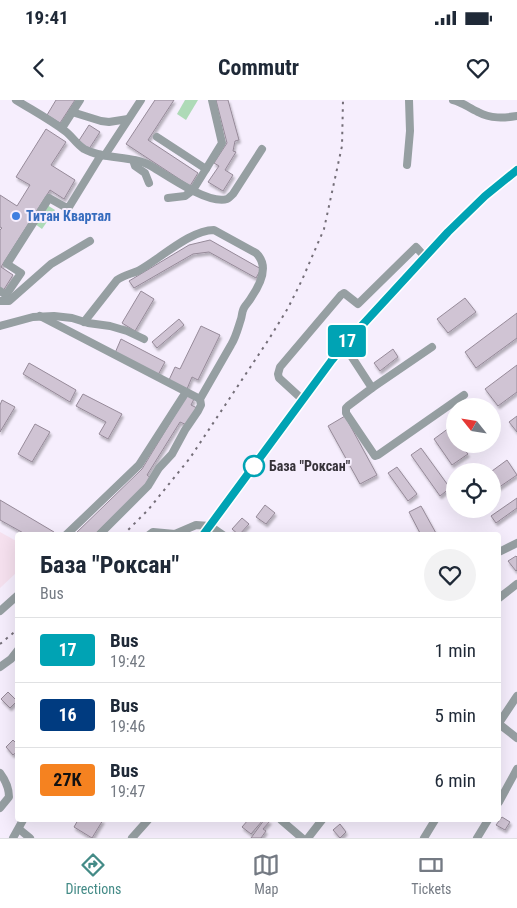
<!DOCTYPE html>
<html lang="en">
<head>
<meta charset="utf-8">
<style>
  body { margin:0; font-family:"Roboto Condensed",sans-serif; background:#f2f2f3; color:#1f2937; height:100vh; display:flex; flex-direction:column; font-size:19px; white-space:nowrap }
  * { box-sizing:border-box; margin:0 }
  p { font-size:16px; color:#747a83 }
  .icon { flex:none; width:28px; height:28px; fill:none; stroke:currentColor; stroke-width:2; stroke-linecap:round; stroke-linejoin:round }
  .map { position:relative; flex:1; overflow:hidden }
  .details { position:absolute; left:15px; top:432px; width:486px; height:290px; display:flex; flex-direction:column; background:#fff; border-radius:5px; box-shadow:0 5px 20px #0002 }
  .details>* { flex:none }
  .badge { padding:0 10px; border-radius:4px; font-size:18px; line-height:32px }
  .needle { width:32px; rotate:300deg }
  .fabs { position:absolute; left:446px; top:298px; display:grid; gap:10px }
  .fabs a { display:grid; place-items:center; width:55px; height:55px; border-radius:50%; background:#fff; box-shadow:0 5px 20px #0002; font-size:25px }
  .map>.badge { position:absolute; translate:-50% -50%; box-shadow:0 0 0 2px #fff }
  .round { display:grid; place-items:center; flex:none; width:52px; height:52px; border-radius:26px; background:#f2f2f3 }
  .head { display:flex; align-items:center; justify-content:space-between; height:85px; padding:0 25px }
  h1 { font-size:24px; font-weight:700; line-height:38px }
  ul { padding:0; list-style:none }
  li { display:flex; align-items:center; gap:15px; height:65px; padding:0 25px; border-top:1px solid #e0e1e3 }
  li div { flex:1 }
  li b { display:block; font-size:19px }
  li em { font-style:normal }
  li .badge { min-width:55px; font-weight:700; text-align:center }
  .status { display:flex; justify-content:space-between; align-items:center; height:35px; padding:0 25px; background:#fff; direction:ltr }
  .status svg { height:14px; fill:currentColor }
  header { display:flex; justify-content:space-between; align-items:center; height:65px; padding:0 25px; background:#fff; font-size:22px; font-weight:700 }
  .menu { display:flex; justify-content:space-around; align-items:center; height:70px; border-top:1px solid #e0e1e3; background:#fff; font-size:14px; color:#747a83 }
  .menu a { display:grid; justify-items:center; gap:2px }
  .menu .selected { color:#448b87 }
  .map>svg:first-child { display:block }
  .education { fill:#f6e1ef }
  .green { fill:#aedab7 }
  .building { fill:#d0c4d4; stroke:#968a99; filter:url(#shadow) }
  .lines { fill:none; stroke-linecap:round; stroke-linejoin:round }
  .minor { stroke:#969fa2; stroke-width:8 }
  .rail { stroke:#746e78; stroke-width:2; stroke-dasharray:2.5 5; stroke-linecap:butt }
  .line-casing { stroke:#fff; stroke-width:11 }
  .line { stroke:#00a3b4; stroke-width:8 }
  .shop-dot { fill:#3f7fe0; stroke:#f6eefd; stroke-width:2 }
  .stop-dot { fill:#fff; stroke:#00a3b4; stroke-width:2.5 }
  .labels { text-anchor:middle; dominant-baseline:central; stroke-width:4; stroke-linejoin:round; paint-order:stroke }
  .shop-label { font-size:14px; font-weight:bold; fill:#366cbe; stroke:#f6eefd; text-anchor:start }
  .stop-label { font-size:14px; font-weight:bold; fill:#363239; stroke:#f6eefd; text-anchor:start }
</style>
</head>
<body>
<div class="status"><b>19:41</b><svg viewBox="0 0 49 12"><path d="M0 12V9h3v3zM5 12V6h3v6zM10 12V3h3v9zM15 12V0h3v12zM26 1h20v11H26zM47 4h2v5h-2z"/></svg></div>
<header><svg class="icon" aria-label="back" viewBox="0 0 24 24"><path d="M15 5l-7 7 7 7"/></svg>Commutr<svg class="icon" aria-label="heart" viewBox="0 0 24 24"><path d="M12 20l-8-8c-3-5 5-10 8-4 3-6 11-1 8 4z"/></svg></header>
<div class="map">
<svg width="517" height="738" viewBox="0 0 517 738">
  <defs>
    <filter id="shadow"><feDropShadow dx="1.5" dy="3" stdDeviation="1" flood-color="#0004"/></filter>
  </defs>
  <rect width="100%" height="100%" fill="#f6eefd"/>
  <!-- education -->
  <path class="education" d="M0,432L18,442L17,472L0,488Z"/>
  <!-- green -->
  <g class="green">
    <path d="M185,0H198L186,20L177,14Z"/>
    <path d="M47,105L55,110L42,129L35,124Z"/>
  </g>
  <!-- building -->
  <g class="building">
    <path d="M56,0H75L60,23L47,15Z"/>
    <path d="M155,0H174L148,40L198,73L190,86L126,44Z"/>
    <path d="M216,0H228L239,40L235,41L233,51L236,52L225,70L233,75L223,91L208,82L219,66L214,63L227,43Z"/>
    <path d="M89,25L100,32L89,49L78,42Z"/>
    <path d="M46,29L66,42L51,65L75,80L64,99L50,90L1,167L13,175L3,191L0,189V130L2,128L0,127V95L17,106L30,85L16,77Z"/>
    <path d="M210,140L261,169L256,178L209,152L193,154L134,188L129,181L189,145Z"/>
    <path d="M141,191L154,199L135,231L122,223Z"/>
    <path d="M465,198L476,212L448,233L437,219Z"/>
    <path d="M517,213V238L476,268L465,252Z"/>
    <path d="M179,219L184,225L157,248L152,242Z"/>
    <path d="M201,226L220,235L198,280L192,277L187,289L169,280L175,267L180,269Z"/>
    <path d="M121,239L165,262L158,275L115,253Z"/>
    <path d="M393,249L398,257L380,271L374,263Z"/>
    <path d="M29,263L76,290L70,302L23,274Z"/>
    <path d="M517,265V292L498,306L485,289Z"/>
    <path d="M83,294L122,314L108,339L99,334L106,322L76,306Z"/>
    <path d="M187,295L194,299L191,305L197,308L187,325L180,322L147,375L152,379L94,435H74L142,369Z"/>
    <path d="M2,300L15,307L0,332V305Z"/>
    <path d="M345,316L377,375L360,384L328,326Z"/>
    <path d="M517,316V332L509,322Z"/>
    <path d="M35,324L50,332L32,362L18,354Z"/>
    <path d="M449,328L455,336V344H460L468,354L452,365L434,339Z"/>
    <path d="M421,348L450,388L440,396L411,355Z"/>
    <path d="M507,360L517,375L492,392V371Z"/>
    <path d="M397,367L417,394L408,401L388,373Z"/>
    <path d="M517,398V408L496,423L491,416Z"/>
    <path d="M0,400L54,432L53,435H27L0,420Z"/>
    <path d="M265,405L275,413L266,424L256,417Z"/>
    <path d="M421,406L437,435H421L409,412Z"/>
    <path d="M242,418L249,424L239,435L232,429Z"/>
    <path d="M516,456L517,457V470L516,471L508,461Z"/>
    <path d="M8,592L17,601L10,608L1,599Z"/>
    <path d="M13,640L18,645V651L13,655L6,647Z"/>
    <path d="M502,717L510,722L505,730L496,725Z"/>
    <path d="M78,720H103L92,738L74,727Z"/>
    <path d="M248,720H263L251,734L242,727Z"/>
    <path d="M264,720L270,721L263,729L266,731L261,738H251Z"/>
    <path d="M340,724L346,732L340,738L333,730Z"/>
  </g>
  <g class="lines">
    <!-- minor -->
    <g class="minor">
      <path d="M16,0C32,10 49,19 65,31C72,36 76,44 84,49C104,60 133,55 151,66C166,75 209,105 227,99C229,98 231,96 233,94L262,49"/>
      <path d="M453,0C462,2 469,8 478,12C491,19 504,18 517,16"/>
      <path d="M72,12L101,21L109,22L128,19"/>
      <path d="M62,28L80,0"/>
      <path d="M157,37L206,69L222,43L212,0"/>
      <path d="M105,55L141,0"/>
      <path d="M133,60L135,66L145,73L149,83"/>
      <path d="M407,65L410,31L409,0"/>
      <path d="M168,98L185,96L193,90L206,69"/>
      <path d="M0,191L6,195L21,173L7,164L49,98L65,107H69L101,55"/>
      <path d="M0,201H9L51,164L90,141"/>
      <path d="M40,216L200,299"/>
      <path d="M84,222L117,180C124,175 131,174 138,171C160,159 190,130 214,130L256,153C270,166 260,185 251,198C249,202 246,204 244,208C242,211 242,216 241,219C238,228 236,237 231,245L200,299L201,305L198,311L185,330L172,354L159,368L148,386L99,435"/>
      <path d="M0,226L33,217L54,216L72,218L88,223L110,226L127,231L144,239"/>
      <path d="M344,245L372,288L348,306L346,308V313L375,356L378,355L464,295"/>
      <path d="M372,288L432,247"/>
      <path d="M303,300L279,278L278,274L280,267L341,195L344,193L358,204L416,147L425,157"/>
      <path d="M66,435L139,365L186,292"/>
      <path d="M149,435L153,432L175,434L196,425L210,426L223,435"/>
      <path d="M203,435L332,260L344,245L448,132L485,96L517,70"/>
      <path d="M499,452L517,443"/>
      <path d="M499,498L517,484"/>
      <path d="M0,511L18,495"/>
      <path d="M0,567L11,559L18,550"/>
      <path d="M499,623L517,596"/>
      <path d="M499,624L517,638"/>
      <path d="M0,673C6,681 9,688 9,697L0,708"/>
      <path d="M499,702L517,669"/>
      <path d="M281,720L302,738"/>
      <path d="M19,729L30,738"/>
      <path d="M13,738L23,720"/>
      <path d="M132,738L148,720"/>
      <path d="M308,738L322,720"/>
      <path d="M424,738L435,720"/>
      <path d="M477,738L488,720"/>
    </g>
    <!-- rail -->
    <g class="rail">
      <path d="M123,435L148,410L190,358L269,239L288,208L302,180L324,129L342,46L343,0"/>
      <path d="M0,544L18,529"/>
    </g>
  </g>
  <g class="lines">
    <!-- line casing -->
    <g class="line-casing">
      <path id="line" d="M203,435L332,260L344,245L448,132L485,96L517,70"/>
    </g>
    <!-- line -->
    <use href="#line" class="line"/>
  </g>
  <!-- markers -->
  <circle class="shop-dot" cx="16" cy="116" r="5"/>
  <circle class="stop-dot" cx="254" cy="366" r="10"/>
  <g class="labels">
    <!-- shop labels -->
    <g class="shop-label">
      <text x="26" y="116">Титан Квартал</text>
    </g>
    <!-- stop labels -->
    <g class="stop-label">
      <text x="269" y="366">База "Роксан"</text>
    </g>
  </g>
</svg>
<div class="fabs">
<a><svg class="needle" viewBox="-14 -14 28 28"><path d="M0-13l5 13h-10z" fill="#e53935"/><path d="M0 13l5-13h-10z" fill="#747a83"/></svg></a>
<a><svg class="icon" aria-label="locate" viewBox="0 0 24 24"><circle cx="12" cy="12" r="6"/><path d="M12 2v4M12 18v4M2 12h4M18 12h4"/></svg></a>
</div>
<b class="badge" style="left:347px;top:241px;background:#00a3b4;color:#fff">17</b>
<section class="details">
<div class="head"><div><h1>База &quot;Роксан&quot;</h1><p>Bus</p></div><a class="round"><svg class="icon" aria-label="heart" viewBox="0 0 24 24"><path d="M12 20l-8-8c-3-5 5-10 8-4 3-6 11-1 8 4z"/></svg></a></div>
<ul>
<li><span class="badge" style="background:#00a3b4;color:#fff">17</span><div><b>Bus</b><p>19:42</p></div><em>1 min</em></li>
<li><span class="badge" style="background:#003b80;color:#fff">16</span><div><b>Bus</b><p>19:46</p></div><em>5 min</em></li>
<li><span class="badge" style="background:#f58220;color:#111">27К</span><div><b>Bus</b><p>19:47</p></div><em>6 min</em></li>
</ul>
</section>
</div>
<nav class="menu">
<a class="selected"><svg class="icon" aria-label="directions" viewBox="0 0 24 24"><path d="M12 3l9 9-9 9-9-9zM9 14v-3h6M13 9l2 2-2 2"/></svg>Directions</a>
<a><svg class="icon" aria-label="map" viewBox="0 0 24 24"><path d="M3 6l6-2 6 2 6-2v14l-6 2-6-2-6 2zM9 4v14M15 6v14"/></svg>Map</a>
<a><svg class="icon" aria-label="tickets" viewBox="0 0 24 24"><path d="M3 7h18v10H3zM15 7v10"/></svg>Tickets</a>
</nav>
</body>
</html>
